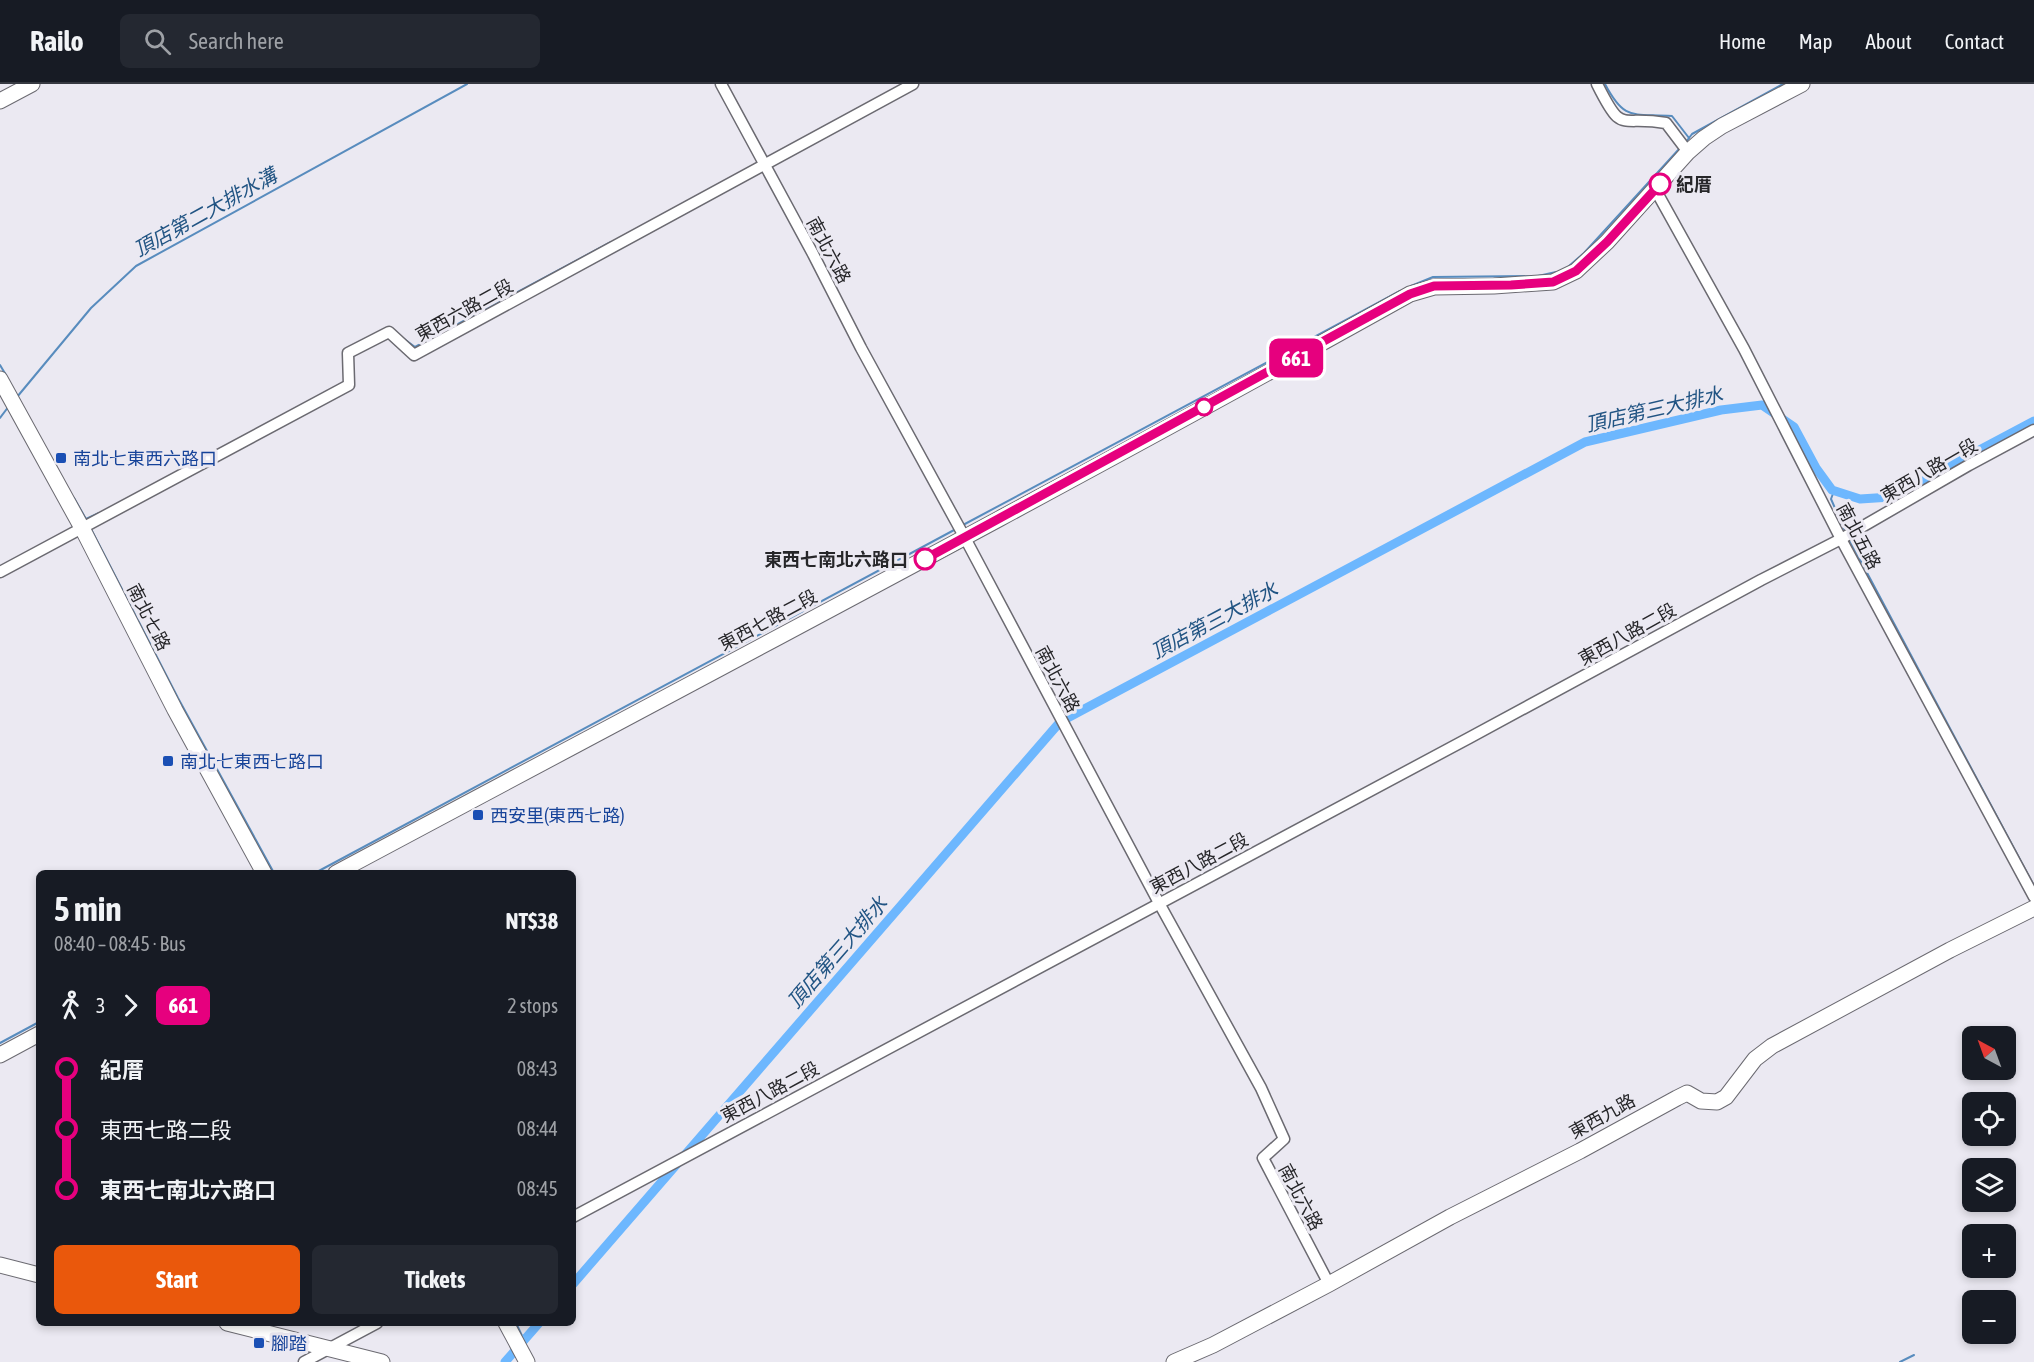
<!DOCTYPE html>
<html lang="en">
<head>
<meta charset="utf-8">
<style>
  body { margin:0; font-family:"Asap Condensed","Noto Sans TC",sans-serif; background:#242831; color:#f1f3f6; height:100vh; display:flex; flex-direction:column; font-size:22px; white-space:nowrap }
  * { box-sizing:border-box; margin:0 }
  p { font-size:20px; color:#9ea1a6 }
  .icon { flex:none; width:33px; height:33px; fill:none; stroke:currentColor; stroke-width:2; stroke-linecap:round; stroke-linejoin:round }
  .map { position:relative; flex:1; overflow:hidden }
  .sheet { position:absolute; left:36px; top:786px; width:540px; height:456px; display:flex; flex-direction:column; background:#171b24; border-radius:9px; box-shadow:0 3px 9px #0003 }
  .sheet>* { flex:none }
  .badge { padding:0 12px; border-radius:9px; font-size:21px; line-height:39px }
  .needle { width:39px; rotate:319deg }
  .tools { position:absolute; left:1962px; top:942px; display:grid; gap:12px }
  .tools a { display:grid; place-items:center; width:54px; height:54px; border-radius:9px; background:#171b24; box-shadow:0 3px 9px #0003; font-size:30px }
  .map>.badge { position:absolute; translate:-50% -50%; box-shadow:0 0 0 3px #fff }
  .legs { display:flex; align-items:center; gap:9px; height:66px; padding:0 18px; font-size:20px }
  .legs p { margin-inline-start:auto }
  .overview { display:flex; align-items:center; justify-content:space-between; height:102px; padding:0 18px }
  h1 { font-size:33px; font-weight:700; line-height:45px }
  .cta { display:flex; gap:12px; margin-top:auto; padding:12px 18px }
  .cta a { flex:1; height:69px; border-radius:9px; background:#ea580c; color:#fff; font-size:24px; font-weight:700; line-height:69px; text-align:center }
  .cta a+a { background:#242831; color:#f1f3f6 }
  ul { padding:0 18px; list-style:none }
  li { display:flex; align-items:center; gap:21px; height:60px; font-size:22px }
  li i { display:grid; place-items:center; width:9px; height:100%; margin:0 8px; background:currentColor }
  li i::after { content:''; width:15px; height:15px; margin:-8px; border:4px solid; border-radius:50%; background:#171b24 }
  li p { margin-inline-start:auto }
  li:first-child i { background:linear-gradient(#0000 50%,currentColor 0) }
  li:last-child i { background:linear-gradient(currentColor 50%,#0000 0) }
  header { display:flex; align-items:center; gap:36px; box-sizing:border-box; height:84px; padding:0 30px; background:#171b24; border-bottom:2px solid #363941 }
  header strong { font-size:28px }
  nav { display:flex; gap:33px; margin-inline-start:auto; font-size:21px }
  .search { width:420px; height:54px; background:#242831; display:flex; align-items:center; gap:15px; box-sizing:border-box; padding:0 21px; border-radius:9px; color:#9ea1a6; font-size:22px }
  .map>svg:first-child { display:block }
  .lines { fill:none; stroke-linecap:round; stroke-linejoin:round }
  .stream { stroke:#588cbe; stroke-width:2 }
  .canal { stroke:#6db7fe; stroke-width:9 }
  .street-casing { stroke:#6b6a71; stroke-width:13 }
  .secondary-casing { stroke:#6b6a71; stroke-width:17 }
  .street { stroke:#fff; stroke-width:10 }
  .secondary { stroke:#fff; stroke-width:15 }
  .line-1-casing { stroke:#fff; stroke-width:14 }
  .line-1 { stroke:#e6007e; stroke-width:9 }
  .stop-1-dot { fill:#fff; stroke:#e6007e; stroke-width:3 }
  .transit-dot { fill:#1a4fb4; stroke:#ebe9f2; stroke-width:2 }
  .labels { text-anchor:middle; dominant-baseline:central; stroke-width:6; stroke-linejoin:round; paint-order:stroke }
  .stop-label { font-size:18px; font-weight:bold; fill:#262629; stroke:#ebe9f2; text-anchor:start }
  .street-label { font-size:18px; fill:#262629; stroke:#ebe9f2 }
  .transit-label { font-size:18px; fill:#164399; stroke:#ebe9f2; text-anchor:start }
  .water-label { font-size:20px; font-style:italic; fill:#215483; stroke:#ebe9f2 }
</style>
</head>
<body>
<header>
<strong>Railo</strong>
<div class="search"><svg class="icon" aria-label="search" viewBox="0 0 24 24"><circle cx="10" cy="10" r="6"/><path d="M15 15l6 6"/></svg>Search here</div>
<nav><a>Home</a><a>Map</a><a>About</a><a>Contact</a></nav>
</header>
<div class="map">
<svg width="2034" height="1278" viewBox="0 0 2034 1278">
  <rect width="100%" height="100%" fill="#ebe9f2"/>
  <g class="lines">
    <!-- stream -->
    <g class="stream">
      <path d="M1605,0C1625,38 1633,29 1672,32L1689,54"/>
      <path d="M1686,58L1692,50L1783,0"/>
      <path d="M1569,182L1584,169L1680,64"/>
      <path d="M1411,202L1433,193L1538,192L1556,188"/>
      <path d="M400,252L415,263L611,158"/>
      <path d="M0,281L6,291"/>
      <path d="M17,313L91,224L136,182L467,0"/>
      <path d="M0,334L9,322"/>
      <path d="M1834,407L1831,415L1845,447"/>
      <path d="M74,414L86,435"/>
      <path d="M86,435L99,429"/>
      <path d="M963,441L1400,207"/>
      <path d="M90,443L178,614L274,789"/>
      <path d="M1849,455L2033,800"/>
      <path d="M315,789L956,445"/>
      <path d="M0,959L39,938"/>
      <path d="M516,1239L524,1256"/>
      <path d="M1900,1278L1914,1271"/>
    </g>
    <!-- canal -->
    <g class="canal">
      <path d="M573,1200L1060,638L1585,358L1721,326L1762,321L1794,343L1816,384L1832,406L1860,415L1891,413L2034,337"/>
      <path d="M505,1278L539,1239"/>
    </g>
    <!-- street casing -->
    <g class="street-casing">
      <g id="street">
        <path d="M721,0L813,170L861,264L965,454L1159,819L1261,1004L1284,1055L1263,1074L1329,1200"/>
        <path d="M1597,0C1623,52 1618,31 1666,39L1688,68"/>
        <path d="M1655,105L1744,265L1841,455L2034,813"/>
        <path d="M0,488L349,301L348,269L389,248L414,271L913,0"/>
        <path d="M573,1133L1469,654L1761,496L1841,455L1969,381L2034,346"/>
        <path d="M304,1278L377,1239"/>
      </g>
    </g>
    <!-- secondary casing -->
    <g class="secondary-casing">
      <g id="secondary">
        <path d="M0,17L32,0"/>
        <path d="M0,295L82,444L175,626L264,789"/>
        <path d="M336,789C695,597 1055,408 1410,210L1434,203L1494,202L1553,198L1576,187L1607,158L1688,68L1704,54L1722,42L1802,0"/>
        <path d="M0,971L39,950"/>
        <path d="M0,1181L39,1191"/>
        <path d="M227,1239L382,1278"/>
        <path d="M506,1239L527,1278"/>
        <path d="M1174,1278L1213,1261L1329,1200L1450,1133L1580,1067L1677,1014L1687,1009L1701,1017L1717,1018L1726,1013L1755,975L1772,962L1950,866L2034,824"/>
      </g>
    </g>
    <!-- street -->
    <use href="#street" class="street"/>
    <!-- secondary -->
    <use href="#secondary" class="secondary"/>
  </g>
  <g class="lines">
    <!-- line-1 casing -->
    <g class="line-1-casing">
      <path id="line-1" d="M925,475L1410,210L1434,202L1511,201L1553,198L1576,187L1607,158L1660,100"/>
    </g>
    <!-- line-1 -->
    <use href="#line-1" class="line-1"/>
  </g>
  <!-- markers -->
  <g class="stop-1-dot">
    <circle cx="1660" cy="100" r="10"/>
    <circle cx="1204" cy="323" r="8"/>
    <circle cx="925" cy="475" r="10"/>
  </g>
  <g class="transit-dot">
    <rect x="55" y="368" width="12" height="12" rx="3"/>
    <rect x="162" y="671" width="12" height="12" rx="3"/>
    <rect x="472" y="725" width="12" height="12" rx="3"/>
    <rect x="253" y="1253" width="12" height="12" rx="3"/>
  </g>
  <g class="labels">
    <!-- stop labels -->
    <g class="stop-label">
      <text x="1676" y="100">紀厝</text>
      <text x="908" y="475" text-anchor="end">東西七南北六路口</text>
    </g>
    <!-- street labels -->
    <g class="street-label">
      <text transform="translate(829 166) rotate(62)">南北六路</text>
      <text transform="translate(464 226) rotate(-29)">東西六路二段</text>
      <text transform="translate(1929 386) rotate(-30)">東西八路一段</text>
      <text transform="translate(1859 452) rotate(62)">南北五路</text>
      <text transform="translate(149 533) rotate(63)">南北七路</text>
      <text transform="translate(768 536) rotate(-28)">東西七路二段</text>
      <text transform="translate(1627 550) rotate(-29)">東西八路二段</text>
      <text transform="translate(1058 595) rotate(62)">南北六路</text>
      <text transform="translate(1199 779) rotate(-28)">東西八路二段</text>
      <text transform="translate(770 1008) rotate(-28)">東西八路二段</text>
      <text transform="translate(1602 1032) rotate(-29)">東西九路</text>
      <text transform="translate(1301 1113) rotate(62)">南北六路</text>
    </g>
    <!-- transit labels -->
    <g class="transit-label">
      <text x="73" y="374">南北七東西六路口</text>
      <text x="180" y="677">南北七東西七路口</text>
      <text x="490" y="731">西安里(東西七路)</text>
      <text x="271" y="1259">腳踏</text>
    </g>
    <!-- water labels -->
    <g class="water-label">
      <text transform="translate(205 128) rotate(-29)">頂店第二大排水溝</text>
      <text transform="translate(1654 325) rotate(-13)">頂店第三大排水</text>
      <text transform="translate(1214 536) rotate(-28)">頂店第三大排水</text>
      <text transform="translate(837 868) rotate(-49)">頂店第三大排水</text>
    </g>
  </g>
</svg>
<div class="tools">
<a><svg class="needle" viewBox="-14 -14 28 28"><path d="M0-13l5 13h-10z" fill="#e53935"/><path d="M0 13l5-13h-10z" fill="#9ea1a6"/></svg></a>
<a><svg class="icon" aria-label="locate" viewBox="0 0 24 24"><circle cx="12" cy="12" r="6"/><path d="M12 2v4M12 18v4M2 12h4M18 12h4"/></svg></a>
<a><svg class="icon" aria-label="layers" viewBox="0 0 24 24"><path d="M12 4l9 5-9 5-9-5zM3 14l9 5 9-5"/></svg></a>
<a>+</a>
<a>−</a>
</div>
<b class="badge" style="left:1296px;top:274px;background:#e6007e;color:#fff">661</b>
<section class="sheet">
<div class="overview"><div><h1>5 min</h1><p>08:40 – 08:45 · Bus</p></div><b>NT$38</b></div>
<div class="legs"><svg class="icon" aria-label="walk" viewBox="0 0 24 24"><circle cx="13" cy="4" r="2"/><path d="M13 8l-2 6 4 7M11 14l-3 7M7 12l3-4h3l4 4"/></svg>3<svg class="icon" aria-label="forward" viewBox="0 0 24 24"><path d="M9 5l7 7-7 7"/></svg><b class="badge" style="background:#e6007e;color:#fff">661</b><p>2 stops</p></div>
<ul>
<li><i style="color:#e6007e"></i><b>紀厝</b><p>08:43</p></li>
<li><i style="color:#e6007e"></i><span>東西七路二段</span><p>08:44</p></li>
<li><i style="color:#e6007e"></i><b>東西七南北六路口</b><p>08:45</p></li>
</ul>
<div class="cta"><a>Start</a><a>Tickets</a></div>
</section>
</div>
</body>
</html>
